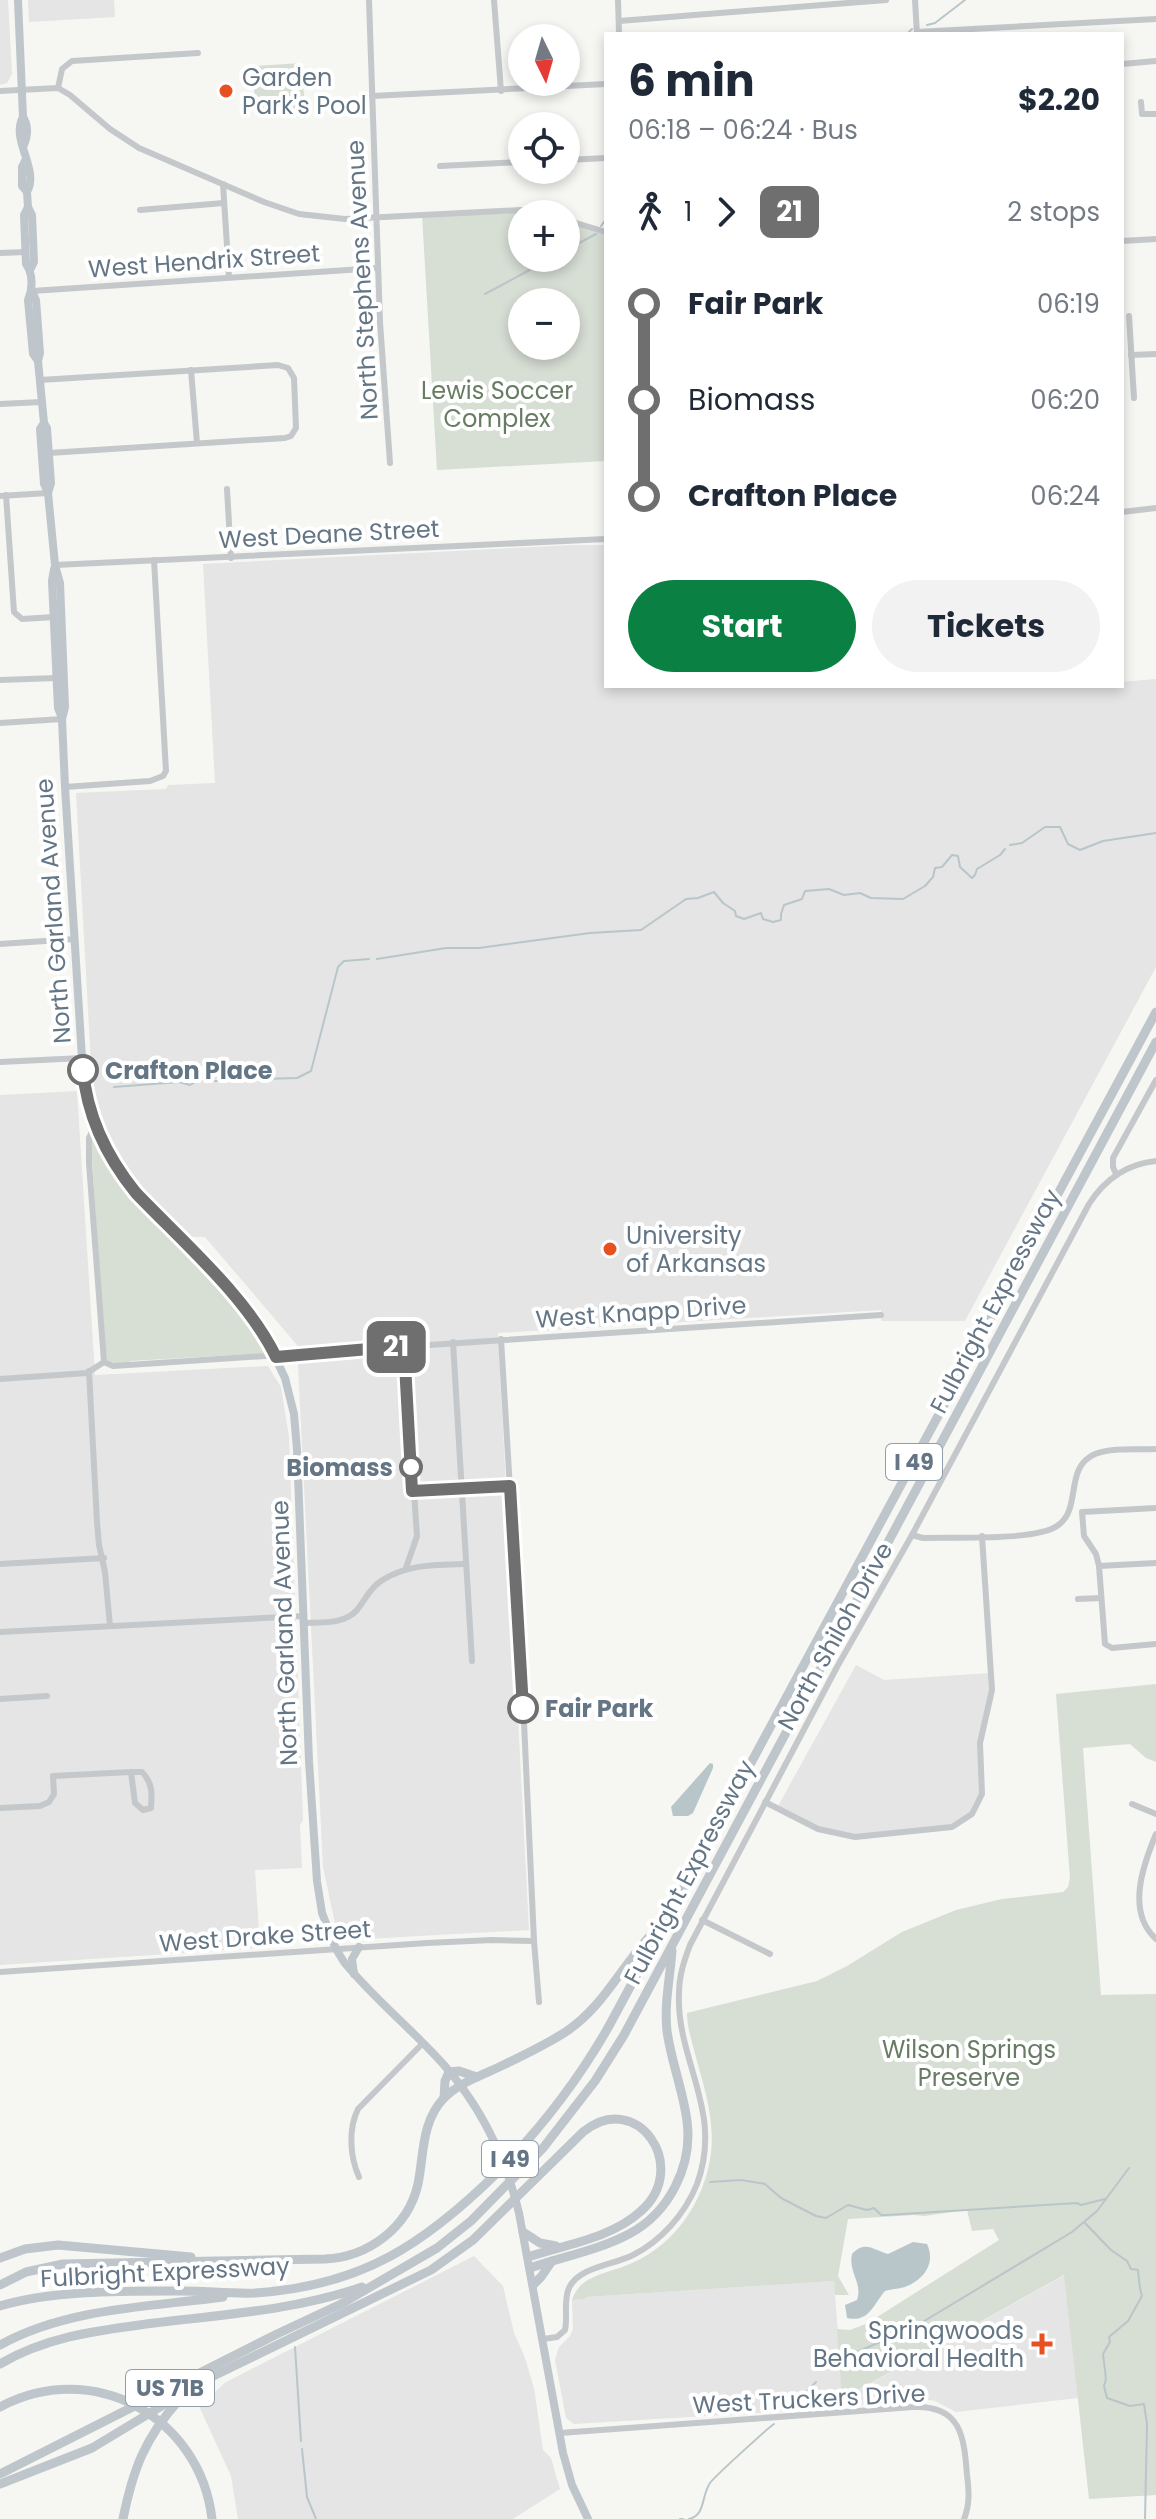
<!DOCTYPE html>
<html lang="en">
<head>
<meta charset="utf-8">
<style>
  body { margin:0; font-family:Poppins,sans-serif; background:#f2f2f3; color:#1f2937; height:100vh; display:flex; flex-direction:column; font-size:30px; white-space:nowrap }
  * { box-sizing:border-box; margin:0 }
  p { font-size:26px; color:#747a83 }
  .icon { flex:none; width:44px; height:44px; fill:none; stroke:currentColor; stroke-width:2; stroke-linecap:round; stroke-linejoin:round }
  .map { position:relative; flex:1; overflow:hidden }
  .panel { position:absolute; left:604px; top:32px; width:520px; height:656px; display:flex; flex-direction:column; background:#fff; border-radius:0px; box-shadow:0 4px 12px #0003 }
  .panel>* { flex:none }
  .badge { padding:0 16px; border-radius:12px; font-size:28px; line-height:52px }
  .needle { width:52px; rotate:175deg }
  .fabs { position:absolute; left:508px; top:24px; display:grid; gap:16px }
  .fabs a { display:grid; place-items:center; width:72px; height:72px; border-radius:50%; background:#fff; box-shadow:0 4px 12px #0003; font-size:40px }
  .map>.badge { position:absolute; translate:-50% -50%; box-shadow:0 0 0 4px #fff }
  .legs { display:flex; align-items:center; gap:12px; height:88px; padding:0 24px; font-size:26px }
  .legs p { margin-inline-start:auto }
  .head { display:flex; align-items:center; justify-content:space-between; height:136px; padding:0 24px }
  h1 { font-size:44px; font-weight:700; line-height:60px }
  .button { display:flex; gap:16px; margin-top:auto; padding:16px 24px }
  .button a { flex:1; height:92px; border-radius:48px; background:#0b8043; color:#fff; font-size:32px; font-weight:700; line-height:92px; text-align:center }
  .button a+a { background:#f2f2f3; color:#1f2937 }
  ul { padding:0 24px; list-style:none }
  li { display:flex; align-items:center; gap:28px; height:96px; font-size:30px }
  li i { display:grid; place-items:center; width:12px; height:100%; margin:0 10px; background:currentColor }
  li i::after { content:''; width:20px; height:20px; margin:-10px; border:6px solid; border-radius:50%; background:#fff }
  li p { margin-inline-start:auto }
  li:first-child i { background:linear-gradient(#0000 50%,currentColor 0) }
  li:last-child i { background:linear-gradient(currentColor 50%,#0000 0) }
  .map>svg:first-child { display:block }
  .built { fill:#e4e5e4 }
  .green { fill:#d7ded4; fill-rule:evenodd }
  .water { fill:#b9c6c9 }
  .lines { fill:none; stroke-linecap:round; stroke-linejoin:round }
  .stream { stroke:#b9c6c9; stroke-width:2 }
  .minor { stroke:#c4c8cb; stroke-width:6 }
  .major { stroke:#bec5cb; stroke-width:8 }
  .highway { stroke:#bec5cb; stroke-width:9 }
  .line-1-casing { stroke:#fff; stroke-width:18 }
  .line-1 { stroke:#6f6f6f; stroke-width:12 }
  .poi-dot { fill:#e84f21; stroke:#fff; stroke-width:3 }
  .stop-1-dot { fill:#fff; stroke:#6f6f6f; stroke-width:4 }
  .labels { text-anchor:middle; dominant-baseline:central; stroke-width:8; stroke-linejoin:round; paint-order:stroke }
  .shield { fill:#fff; stroke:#929faa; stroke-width:2 }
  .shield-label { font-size:22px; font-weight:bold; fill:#647685 }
  .poi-label { font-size:24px; fill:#647685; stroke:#fff; text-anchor:start }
  .street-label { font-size:24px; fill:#647685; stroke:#fff }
  .park-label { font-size:24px; fill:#687c63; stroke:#fff }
  .stop-label { font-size:24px; font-weight:bold; fill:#647685; stroke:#fff; text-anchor:start }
</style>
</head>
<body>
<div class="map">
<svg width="1156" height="2519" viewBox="0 0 1156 2519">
  <rect width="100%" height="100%" fill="#f6f6f3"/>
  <!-- built -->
  <g class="built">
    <path d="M0,0H8L12,74L7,83L0,85Z"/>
    <path d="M28,0H114L115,17L29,22Z"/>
    <path d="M572,545H606V686H1122V682L1156,679V967L965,1321H881V1310L498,1333L529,1930L346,1940L336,1928L323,1867L297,1345L205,1237H188L142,1188L118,1155L103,1122L93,1089L91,1064L76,793L166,789L168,785L215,783L203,564Z"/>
    <path d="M77,1091L95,1375L268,1366L281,1387L289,1437L303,1820L300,1825L302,1868L255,1870L260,1948L0,1965V1095Z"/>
    <path d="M856,1665L884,1680L991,1673L992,1690L981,1732L983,1785L972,1814L952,1827L866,1836L830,1833L777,1808Z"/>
    <path d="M474,2256L503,2286L514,2333L524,2355L534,2388L543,2450L551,2458L560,2489L513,2519H238L231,2476L199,2406L226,2382Z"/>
    <path d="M1065,2275L1078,2398L956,2412L935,2401L923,2399L773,2412L574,2424L566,2418L555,2360L559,2347L570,2336L573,2329L572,2300L585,2299L586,2297L834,2281L843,2399Z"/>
  </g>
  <!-- green -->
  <g class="green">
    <path d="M302,63L305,112L256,115L252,66Z"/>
    <path d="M521,210L546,214H522V258H566V220L606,232V461L437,470L422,215ZM522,302H566V346H522Z"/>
    <path d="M92,1133L95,1134L111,1164L126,1186L236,1301L253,1322L271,1353L130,1361L129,1363L116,1364L107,1360L105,1356L92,1159Z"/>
    <path d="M1156,1684V1762L1146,1758L1130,1744L1083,1748L1101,1995L1156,1994V2495L1089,2499L1064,2275L842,2399L837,2329L850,2330L866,2324L999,2240L993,2229L972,2231L967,2210L924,2216L914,2215L848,2219L838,2276L849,2295H835L834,2281L586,2297L585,2299L572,2300C580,2274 609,2274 632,2263C676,2244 705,2200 711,2153C715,2117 703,2084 694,2050C691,2038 687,2026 687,2013L817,1981L847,1966L902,1932L956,1910L1002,1899L1063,1892L1068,1887L1070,1878L1056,1694Z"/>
  </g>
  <!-- water -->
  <g class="water">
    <path d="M710,1763L713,1764V1768L693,1813L688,1816H673L671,1807Z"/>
    <path d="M913,2242L927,2244C936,2263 924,2280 905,2287C898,2289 892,2289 885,2291C873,2305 869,2323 847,2318L845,2305L857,2300C863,2283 848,2272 852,2254C866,2240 873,2250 888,2254Z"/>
  </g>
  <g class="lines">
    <!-- stream -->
    <g class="stream">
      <path d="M927,25L935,23L965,0"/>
      <path d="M907,34L912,29"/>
      <path d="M601,226L606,219"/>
      <path d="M566,250L596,234"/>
      <path d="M485,294L552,258"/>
      <path d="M1010,845L1022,843L1045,827H1060L1068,844L1080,850L1103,841L1156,833"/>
      <path d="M377,959L446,948H479L590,933L641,930L686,899L698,898L714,892L723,903L735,911L736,916L744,919L761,913L763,919L773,922L781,920V914L784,905L802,899L805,891L829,889L844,895L860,893L871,898L903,899L925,886L933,877L935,868L942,867L952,855L958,856L960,867L972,878L975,875L977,869L1000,855L1005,849"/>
      <path d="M228,1080L297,1078L311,1071L338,967L344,961L369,959"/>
      <path d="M114,1087L179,1082L190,1085L197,1081H222"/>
      <path d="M710,2182L741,2180L765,2184L781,2198L816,2216L826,2218L848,2205L867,2210L874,2208L881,2215H887L1077,2203L1081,2205L1105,2199"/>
      <path d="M1085,2223L1111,2250L1127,2261L1131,2269L1138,2270C1139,2279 1139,2287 1142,2296L1128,2321L1109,2337L1110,2342L1103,2354L1106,2379L1104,2386L1107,2398L1130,2406L1144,2404L1147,2424L1145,2519"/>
      <path d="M295,2347L301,2441"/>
      <path d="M831,2367L845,2357L911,2329L1072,2232L1097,2211L1129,2168"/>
      <path d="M791,2407L816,2382"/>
      <path d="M302,2449L307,2497L316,2519"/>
      <path d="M680,2519H683"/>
      <path d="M689,2519C706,2515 701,2496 710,2483C714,2477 769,2427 774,2424"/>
    </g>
    <!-- minor -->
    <g class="minor">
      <path d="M369,0L380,322L390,463"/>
      <path d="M494,0L501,91"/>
      <path d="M618,0L619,34"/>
      <path d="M915,0L917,34"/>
      <path d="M619,21L886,0"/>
      <path d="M917,32L1156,19"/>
      <path d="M1122,64L1156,61"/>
      <path d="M58,88L62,69L72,61L198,53"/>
      <path d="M0,91L58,88L70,95L110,129L139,148L264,202L299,214L345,219L521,210L546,214"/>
      <path d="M372,96L606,84"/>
      <path d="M1141,102L1142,114H1156"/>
      <path d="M566,160L606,158"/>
      <path d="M440,166L522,162"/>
      <path d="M223,184L229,277"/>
      <path d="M140,210L224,203"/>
      <path d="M566,220L606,232"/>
      <path d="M1122,241L1156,239"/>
      <path d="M0,253L26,252"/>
      <path d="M32,291L378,268"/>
      <path d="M1129,316L1134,398"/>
      <path d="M1131,355L1156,354"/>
      <path d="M191,370L197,443"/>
      <path d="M40,380L278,365L288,368L294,378L296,428L291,436L285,438L49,453"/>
      <path d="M0,404L42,402"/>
      <path d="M227,489L231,558"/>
      <path d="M6,495L14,612L22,619L54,617"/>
      <path d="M0,496L48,493"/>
      <path d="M1122,512L1156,508"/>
      <path d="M55,565L606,539"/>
      <path d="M0,680L57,678"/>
      <path d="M0,723L62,719"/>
      <path d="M65,787L150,781L163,776L166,771L154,560"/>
      <path d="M0,944L75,939"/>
      <path d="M0,1062L82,1058"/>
      <path d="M95,1125L89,1138V1163L104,1362"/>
      <path d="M1116,1174L1113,1167V1158L1156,1080"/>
      <path d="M501,1339L524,1722L534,1941L539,2002"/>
      <path d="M453,1342L472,1661"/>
      <path d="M404,1346L417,1536L406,1568"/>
      <path d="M104,1362L113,1366C369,1351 625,1330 881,1315"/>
      <path d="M89,1371L97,1522L99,1545L105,1572L110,1626"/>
      <path d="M0,1379L87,1373L104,1362"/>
      <path d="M1156,1508L1082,1512L1084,1536L1096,1554L1099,1566L1105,1644L1112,1648L1156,1644"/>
      <path d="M912,1535L923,1538C953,1537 1035,1541 1057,1526C1083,1509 1063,1468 1095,1454C1112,1447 1138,1450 1156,1449"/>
      <path d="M0,1564L104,1558"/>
      <path d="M1099,1566L1156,1563"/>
      <path d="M1078,1599L1101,1598"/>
      <path d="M303,1623C320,1622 344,1625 357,1610C365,1600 369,1589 381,1581C407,1564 435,1565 465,1564"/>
      <path d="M0,1632L303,1616"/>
      <path d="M0,1699L47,1696"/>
      <path d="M765,1802L818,1829L855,1837L952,1827L972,1814L982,1794L980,1743L992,1690L982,1536"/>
      <path d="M1132,1804L1156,1814"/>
      <path d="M0,1808L40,1806L49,1802L54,1794L53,1776L131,1772H142C153,1783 152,1794 151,1808L143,1810L135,1803L131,1772"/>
      <path d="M1156,1834C1143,1865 1126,1912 1156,1939"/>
      <path d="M702,1920L770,1954"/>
      <path d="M0,1972L427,1943L492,1940L534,1941"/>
      <path d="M359,2177C350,2157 348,2129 358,2109L423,2043"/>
      <path d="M543,2339L557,2337L565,2330C568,2317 563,2301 569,2288C578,2267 614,2265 633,2255C661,2241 685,2214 697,2184C724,2111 676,2061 679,1993C679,1976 684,1961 690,1945L837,1667L912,1535L1089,1204C1105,1179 1126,1164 1156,1161"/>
      <path d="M560,2433L913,2407C961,2405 964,2436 967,2475C969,2491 970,2504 964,2519"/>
    </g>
    <!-- major -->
    <g class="major">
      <path d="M18,0L23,117C29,126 28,135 24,145"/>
      <path d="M23,117C10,139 40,170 27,192"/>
      <path d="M25,161L22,167V186L27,192L28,207L32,215L34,262L30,270"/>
      <path d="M28,207L24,215L26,264C33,274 33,288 28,300L33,354L38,361"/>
      <path d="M32,291L36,300L40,353L38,361L44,423L47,428L51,483L48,493"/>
      <path d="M44,423L40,429L44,484L48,493L55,565L60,583L65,707L62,719L65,787L82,1058L90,1111L106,1149L129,1184L239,1301L263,1332L285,1378L294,1414L297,1450L309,1761L317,1881L322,1913L336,1949L344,1962C374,1999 412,2029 444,2065C481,2107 506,2159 519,2213L563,2453L572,2485L588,2519"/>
      <path d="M54,569L52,581L58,708L62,718"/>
      <path d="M354,1974L352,1959L359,1947"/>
    </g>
    <!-- highway -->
    <g class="highway">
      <path d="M444,2098L445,2081L449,2072L459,2071L477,2077"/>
      <path d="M523,2232L540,2243L556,2246"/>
      <path d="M0,2258L25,2249L58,2245L191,2257"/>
      <path d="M530,2268C562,2257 599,2250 629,2234C669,2213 693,2166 687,2121C683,2090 671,2061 667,2031C664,2004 670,1978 672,1951"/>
      <path d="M0,2285L26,2272L63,2264L325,2259C368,2257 408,2228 418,2184C424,2155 421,2122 444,2098C458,2084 479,2076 497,2068C520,2057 546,2045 567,2031C596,2011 611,1985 632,1958C640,1947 650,1936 659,1925"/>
      <path d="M533,2285L541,2277L552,2261"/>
      <path d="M0,2306C54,2290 125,2291 182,2291C206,2291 231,2294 255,2293C362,2286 425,2244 499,2171C542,2127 579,2079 609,2026L1156,1012"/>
      <path d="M0,2345C67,2308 148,2307 223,2297"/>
      <path d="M0,2364C46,2337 94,2331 146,2324C217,2315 293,2311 362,2287"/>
      <path d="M0,2407C92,2358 200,2416 212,2519"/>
      <path d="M0,2474L277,2334L341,2304L437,2248L471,2221L543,2148L595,2081L624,2035L1156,1042"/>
      <path d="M0,2484L92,2448L203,2381L431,2270L473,2240L583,2132C637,2088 691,2167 641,2211C612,2238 564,2245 528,2257"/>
      <path d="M123,2519C133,2469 145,2438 179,2400"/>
    </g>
  </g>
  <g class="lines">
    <!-- line-1 casing -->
    <g class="line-1-casing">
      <path id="line-1" d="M83,1070C87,1117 106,1156 136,1193C182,1241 247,1297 276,1357L404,1346L412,1491L510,1486L523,1708"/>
    </g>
    <!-- line-1 -->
    <use href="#line-1" class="line-1"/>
  </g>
  <!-- markers -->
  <g class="poi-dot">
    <circle cx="226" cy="91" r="8"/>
    <circle cx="610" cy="1249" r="8"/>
    <path d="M1038 2332h8v8h8v8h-8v8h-8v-8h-8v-8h8z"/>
  </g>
  <g class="stop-1-dot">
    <circle cx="83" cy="1070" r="14"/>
    <circle cx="411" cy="1467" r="10"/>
    <circle cx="523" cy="1708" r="14"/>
  </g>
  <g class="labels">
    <!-- shield labels -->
    <g class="shield">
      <rect x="886" y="1444" width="56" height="36" rx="6"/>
      <rect x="482" y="2141" width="56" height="36" rx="6"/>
      <rect x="126" y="2370" width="88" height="36" rx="6"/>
    </g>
    <g class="shield-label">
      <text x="914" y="1462">I 49</text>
      <text x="510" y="2159">I 49</text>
      <text x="170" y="2388">US 71B</text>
    </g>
    <!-- poi labels -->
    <g class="poi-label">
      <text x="242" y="77">Garden<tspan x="242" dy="28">Park's Pool</tspan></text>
      <text x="626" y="1235">University<tspan x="626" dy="28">of Arkansas</tspan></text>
      <text x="1024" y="2330" text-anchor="end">Springwoods<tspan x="1024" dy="28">Behavioral Health</tspan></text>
    </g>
    <!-- street labels -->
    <g class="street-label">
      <text transform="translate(204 261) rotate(-4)">West Hendrix Street</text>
      <text transform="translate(362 280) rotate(-93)">North Stephens Avenue</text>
      <text transform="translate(329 534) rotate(-3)">West Deane Street</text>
      <text transform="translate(53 911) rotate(-94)">North Garland Avenue</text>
      <text transform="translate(995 1301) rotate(-62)">Fulbright Expressway</text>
      <text transform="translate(641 1312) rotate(-4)">West Knapp Drive</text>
      <text transform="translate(284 1633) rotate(-92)">North Garland Avenue</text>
      <text transform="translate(835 1636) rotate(-61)">North Shiloh Drive</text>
      <text transform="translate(689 1872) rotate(-62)">Fulbright Expressway</text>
      <text transform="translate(265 1936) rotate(-4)">West Drake Street</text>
      <text transform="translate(165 2272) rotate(-3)">Fulbright Expressway</text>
      <text transform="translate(809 2399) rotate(-3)">West Truckers Drive</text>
    </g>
    <!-- park labels -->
    <g class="park-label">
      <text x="497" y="390">Lewis Soccer<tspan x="497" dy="28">Complex</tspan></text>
      <text x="969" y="2049">Wilson Springs<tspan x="969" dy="28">Preserve</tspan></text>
    </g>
    <!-- stop labels -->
    <g class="stop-label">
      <text x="105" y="1070">Crafton Place</text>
      <text x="393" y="1467" text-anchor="end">Biomass</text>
      <text x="545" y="1708">Fair Park</text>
    </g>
  </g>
</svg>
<div class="fabs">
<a><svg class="needle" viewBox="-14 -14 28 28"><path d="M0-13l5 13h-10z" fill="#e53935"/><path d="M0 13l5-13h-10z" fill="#747a83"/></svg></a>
<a><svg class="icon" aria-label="locate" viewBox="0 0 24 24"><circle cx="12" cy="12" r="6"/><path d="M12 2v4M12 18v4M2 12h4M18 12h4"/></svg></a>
<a>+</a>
<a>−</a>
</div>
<b class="badge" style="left:396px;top:1347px;background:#6f6f6f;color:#fff">21</b>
<section class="panel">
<div class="head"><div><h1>6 min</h1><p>06:18 – 06:24 · Bus</p></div><b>$2.20</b></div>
<div class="legs"><svg class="icon" aria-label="walk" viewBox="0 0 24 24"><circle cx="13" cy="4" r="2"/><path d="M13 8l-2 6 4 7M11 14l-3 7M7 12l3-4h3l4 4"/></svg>1<svg class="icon" aria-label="forward" viewBox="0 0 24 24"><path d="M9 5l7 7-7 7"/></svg><b class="badge" style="background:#6f6f6f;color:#fff">21</b><p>2 stops</p></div>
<ul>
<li><i style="color:#6f6f6f"></i><b>Fair Park</b><p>06:19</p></li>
<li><i style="color:#6f6f6f"></i><span>Biomass</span><p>06:20</p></li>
<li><i style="color:#6f6f6f"></i><b>Crafton Place</b><p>06:24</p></li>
</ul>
<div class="button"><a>Start</a><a>Tickets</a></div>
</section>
</div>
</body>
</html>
